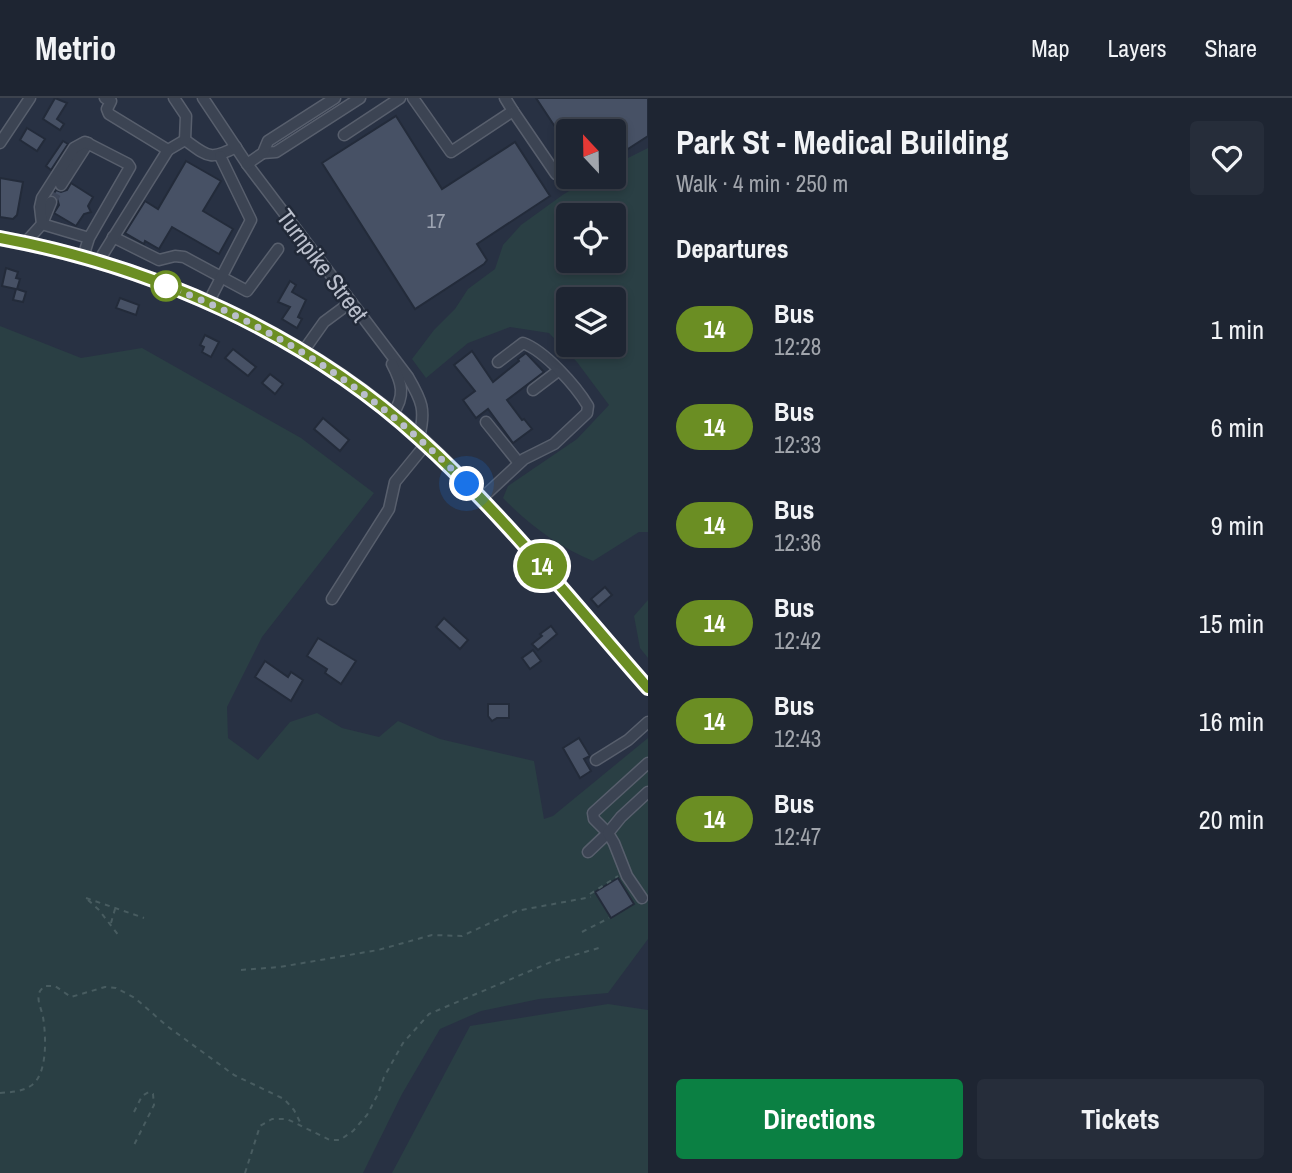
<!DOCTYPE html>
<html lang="en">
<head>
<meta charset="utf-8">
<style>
  body { margin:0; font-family:"Archivo Narrow",sans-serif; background:#262d3a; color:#f1f3f6; height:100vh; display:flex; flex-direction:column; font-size:26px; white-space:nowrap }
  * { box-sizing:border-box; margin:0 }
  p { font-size:23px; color:#a1a5ac }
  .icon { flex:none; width:38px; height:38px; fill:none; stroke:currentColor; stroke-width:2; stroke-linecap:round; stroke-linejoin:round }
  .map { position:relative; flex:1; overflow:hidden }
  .sheet { display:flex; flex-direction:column; background:#1e2532; width:644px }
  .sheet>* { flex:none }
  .badge { padding:0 14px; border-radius:23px; font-size:24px; line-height:46px }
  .needle { width:46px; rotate:338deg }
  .tools { position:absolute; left:556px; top:21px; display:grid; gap:14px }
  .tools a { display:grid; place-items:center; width:70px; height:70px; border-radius:7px; background:#1e2532; box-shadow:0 4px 10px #0003,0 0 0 2px #3c424d; font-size:35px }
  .you { position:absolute; width:35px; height:35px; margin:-18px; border:5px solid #fff; border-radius:50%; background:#1a73e8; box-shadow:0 0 0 10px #1a73e833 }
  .map>.badge { position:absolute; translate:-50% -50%; box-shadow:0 0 0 4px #fff }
  h2 { padding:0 28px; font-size:26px; line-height:63px }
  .round { display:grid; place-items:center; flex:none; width:74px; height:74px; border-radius:7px; background:#262d3a }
  .headline { display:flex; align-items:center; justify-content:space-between; height:119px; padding:0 28px }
  h1 { font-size:33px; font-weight:700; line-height:52px }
  .cta { display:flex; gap:14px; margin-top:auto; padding:14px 28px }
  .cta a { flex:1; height:80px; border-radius:7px; background:#0b8043; color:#fff; font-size:28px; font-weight:700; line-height:80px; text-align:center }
  .cta a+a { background:#262d3a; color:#f1f3f6 }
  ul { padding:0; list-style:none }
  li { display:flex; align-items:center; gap:21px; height:98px; padding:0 28px }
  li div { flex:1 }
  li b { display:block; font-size:26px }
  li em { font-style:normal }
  li .badge { min-width:77px; font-weight:700; text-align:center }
  header { display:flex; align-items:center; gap:42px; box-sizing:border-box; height:98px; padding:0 35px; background:#1e2532; border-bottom:2px solid #3c424d }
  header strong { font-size:33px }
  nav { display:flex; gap:38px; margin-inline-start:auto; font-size:24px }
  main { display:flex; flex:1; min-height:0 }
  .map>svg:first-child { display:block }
  .green { fill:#2a3f44; fill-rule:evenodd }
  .building { fill:#475165; stroke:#232b3a; stroke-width:2 }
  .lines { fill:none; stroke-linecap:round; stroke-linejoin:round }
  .minor-tunnel { stroke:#3e4658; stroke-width:10; stroke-dasharray:10 5; stroke-linecap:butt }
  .minor-casing { stroke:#585f6d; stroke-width:13 }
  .major-casing { stroke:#464d5c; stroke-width:16 }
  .path { stroke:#485c60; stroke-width:2; stroke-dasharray:5 5; stroke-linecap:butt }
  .minor { stroke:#3c4453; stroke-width:10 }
  .major { stroke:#5b6373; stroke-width:12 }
  .line-casing { stroke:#fff; stroke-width:16 }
  .line { stroke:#6b8e23; stroke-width:10 }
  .walk { stroke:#babfcc; stroke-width:7; stroke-dasharray:0 12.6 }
  .stop-dot { fill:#fff; stroke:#6b8e23; stroke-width:3.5 }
  .labels { text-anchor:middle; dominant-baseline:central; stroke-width:5; stroke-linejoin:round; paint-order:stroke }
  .number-label { font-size:21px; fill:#9da4b2 }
  .street-label { font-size:24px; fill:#babfcc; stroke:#212938 }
</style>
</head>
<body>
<header>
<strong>Metrio</strong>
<nav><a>Map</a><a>Layers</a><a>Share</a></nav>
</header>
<main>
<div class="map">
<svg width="648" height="1075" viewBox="0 0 648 1075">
  <rect width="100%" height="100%" fill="#283143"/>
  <!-- green -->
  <g class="green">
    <path d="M648,50V434H639L593,463C558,448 530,428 503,400L508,388L577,341L609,307L577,264L549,235L510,229L468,245L426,280L412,261L434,232L455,211L468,191L495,171L503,147L521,127L564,96L594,79H614V67ZM614,117V163H569V117ZM614,201V247H569V201Z"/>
    <path d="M0,228L81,260L142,250L301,340L374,395L262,539L227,609L228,640L258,662L290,624L317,615L342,630L379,639L398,623L440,641L534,663L544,721L553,718L648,640V841L608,895L539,901L481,913L440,931L402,996L363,1075H0Z"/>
    <path d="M648,502V560L640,550L634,518Z"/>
    <path d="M608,906L648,912V1075H392L470,928Z"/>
  </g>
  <!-- building -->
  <g class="building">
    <path d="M55,0L67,5L57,21L64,26L60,32L43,21Z"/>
    <path d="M536,0H648V38L614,60V33H569V50Z"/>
    <path d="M396,18L442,91L515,44L550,98L477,146L487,162L484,166L415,211L322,65Z"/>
    <path d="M27,30L45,41L37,53L20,42Z"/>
    <path d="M63,43L68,46L51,72L46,68Z"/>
    <path d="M186,63L221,83L203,113L233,131L219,156L172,129L159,151L145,143L144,146L125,135L145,103L158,111Z"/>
    <path d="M0,80L23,84L17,117L13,121L0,119Z"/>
    <path d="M71,85L93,99L88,108L91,114L84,116L76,128L54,115L59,107L57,100L53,97L56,92L61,94L67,92Z"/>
    <path d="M6,170L18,174L16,180L20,181L17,191L26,194L23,204L13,202L16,191L2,188Z"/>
    <path d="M290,183L296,187L292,194L306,202L298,219L302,221L297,230L282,221L290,209L278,204Z"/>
    <path d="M120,200L139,207L136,217L116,210Z"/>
    <path d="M205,237L219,244L211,259L202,254L204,249L200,247Z"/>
    <path d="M233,251L256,269L248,278L225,260Z"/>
    <path d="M472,253L493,284L519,263L518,261L526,255L544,274L507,302L522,322L524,321L532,331L513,345L488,311L476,320L463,302L475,293L454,267Z"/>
    <path d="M270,276L283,286L275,296L262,285Z"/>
    <path d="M323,320L349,342L340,353L314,331Z"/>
    <path d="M605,489L612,497L598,509L591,501Z"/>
    <path d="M444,520L468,542L460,551L436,529Z"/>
    <path d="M551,528L557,536L538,552L532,546L542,538L540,536Z"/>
    <path d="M318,540L356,563L341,586L325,575L327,571L307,558Z"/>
    <path d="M533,552L541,563L530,571L522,560Z"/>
    <path d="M265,563L288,579L291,574L303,582L291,603L255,579Z"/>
    <path d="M488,606H509V620H497L492,623L488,618Z"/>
    <path d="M579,640L590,658L584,661L591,673L580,680L563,650Z"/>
    <path d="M618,780L634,806L611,820L595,794Z"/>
  </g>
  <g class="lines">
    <!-- minor-tunnel -->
    <path class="minor-tunnel" d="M51,104L61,87"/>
    <!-- minor casing -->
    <g class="minor-casing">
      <g id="minor">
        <path d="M105,0L111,3L107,11L109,16L168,52L185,42C207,58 210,63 236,49"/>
        <path d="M174,0L186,18L185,42"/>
        <path d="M203,0L247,66L408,279C422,303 426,312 419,339"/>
        <path d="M413,0L451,54L513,13L505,0"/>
        <path d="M513,13L556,76"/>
        <path d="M344,37L400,0"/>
        <path d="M0,45L30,0"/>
        <path d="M263,55L276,54L360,0"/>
        <path d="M247,66L263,55L268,43L335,0"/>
        <path d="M61,87L88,45"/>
        <path d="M113,139L159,162L175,158L184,159L247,193L278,151"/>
        <path d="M25,145L42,126L51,104"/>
        <path d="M83,159L89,140L130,69L128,66L85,44L74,50L42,100L40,109L42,126L89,140"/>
        <path d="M98,164L168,52"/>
        <path d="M208,205L251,122L220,58"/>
        <path d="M302,255L324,224L351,204"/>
        <path d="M392,266C402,285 406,298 392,317"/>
        <path d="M533,292L558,273"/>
        <path d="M486,324L519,365"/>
        <path d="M481,401L524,361L554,346L587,315L588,308C576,288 545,253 523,245L498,264"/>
        <path d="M332,501L389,411L395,384L426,346"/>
        <path d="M596,662L628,642L648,624"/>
        <path d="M588,754L608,735L594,721L593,715L648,665"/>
        <path d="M642,800L627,778L614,745L608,735L621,719L648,694"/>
      </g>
    </g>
    <!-- major casing -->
    <g class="major-casing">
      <path id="major" d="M0,140C152,168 305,236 420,340C503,416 574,506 648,590"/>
    </g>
    <!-- path -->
    <g class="path">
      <path d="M590,796L618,778"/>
      <path d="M86,800L144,820"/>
      <path d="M88,802L99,812L119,838"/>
      <path d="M111,825L115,811"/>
      <path d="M582,834L609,820"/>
      <path d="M241,872L280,869L378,852L432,837L462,838L516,813L591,799"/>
      <path d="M0,995C11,994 22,994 32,987C48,975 46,937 43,919C41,909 36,902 40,893L44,888H55L71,899L105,889L116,890L135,900L167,928L234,977L284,1001L294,1012L301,1026"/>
      <path d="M134,1014L142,998L149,994L153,996L154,1007L134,1047"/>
      <path d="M245,1075L260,1028L272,1021H287L330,1042H340L353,1033L367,1017L378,996L384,979L403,945L429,916L551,864L602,849"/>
    </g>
    <!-- minor -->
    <use href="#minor" class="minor"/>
    <!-- major -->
    <use href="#major" class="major"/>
  </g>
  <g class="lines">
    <!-- line casing -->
    <g class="line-casing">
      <path id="line" d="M0,140C152,168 305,236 420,341C503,416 574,506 648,590"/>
    </g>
    <!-- line -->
    <use href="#line" class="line"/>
    <!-- walk -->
    <path class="walk" d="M166,188C280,230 382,300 467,386"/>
  </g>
  <!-- markers -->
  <circle class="stop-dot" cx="166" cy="188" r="14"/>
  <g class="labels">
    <!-- number labels -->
    <g class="number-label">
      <text x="436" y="122">17</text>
    </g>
    <!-- street labels -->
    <g class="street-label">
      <text transform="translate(323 167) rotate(53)">Turnpike Street</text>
    </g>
  </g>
</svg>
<div class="tools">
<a><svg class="needle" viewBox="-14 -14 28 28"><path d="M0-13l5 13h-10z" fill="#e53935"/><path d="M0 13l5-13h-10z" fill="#a1a5ac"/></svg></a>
<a><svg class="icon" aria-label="locate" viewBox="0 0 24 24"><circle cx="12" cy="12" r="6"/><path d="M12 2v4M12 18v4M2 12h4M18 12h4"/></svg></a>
<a><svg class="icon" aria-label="layers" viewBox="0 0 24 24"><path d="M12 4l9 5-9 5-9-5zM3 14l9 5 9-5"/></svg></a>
</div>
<div class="you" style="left:467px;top:386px"></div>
<b class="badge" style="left:542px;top:468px;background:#6b8e23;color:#fff">14</b>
</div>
<section class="sheet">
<div class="headline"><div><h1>Park St - Medical Building</h1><p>Walk · 4 min · 250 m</p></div><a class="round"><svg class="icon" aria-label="heart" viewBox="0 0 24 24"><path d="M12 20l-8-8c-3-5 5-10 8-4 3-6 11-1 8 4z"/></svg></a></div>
<h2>Departures</h2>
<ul>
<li><span class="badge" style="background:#6b8e23;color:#fff">14</span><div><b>Bus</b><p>12:28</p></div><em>1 min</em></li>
<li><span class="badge" style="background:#6b8e23;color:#fff">14</span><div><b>Bus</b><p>12:33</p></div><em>6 min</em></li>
<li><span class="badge" style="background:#6b8e23;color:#fff">14</span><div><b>Bus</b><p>12:36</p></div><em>9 min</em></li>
<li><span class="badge" style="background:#6b8e23;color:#fff">14</span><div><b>Bus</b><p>12:42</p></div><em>15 min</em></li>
<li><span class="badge" style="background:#6b8e23;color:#fff">14</span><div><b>Bus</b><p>12:43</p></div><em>16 min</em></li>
<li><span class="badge" style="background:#6b8e23;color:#fff">14</span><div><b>Bus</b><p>12:47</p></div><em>20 min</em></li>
</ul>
<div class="cta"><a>Directions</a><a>Tickets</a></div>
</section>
</main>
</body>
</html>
